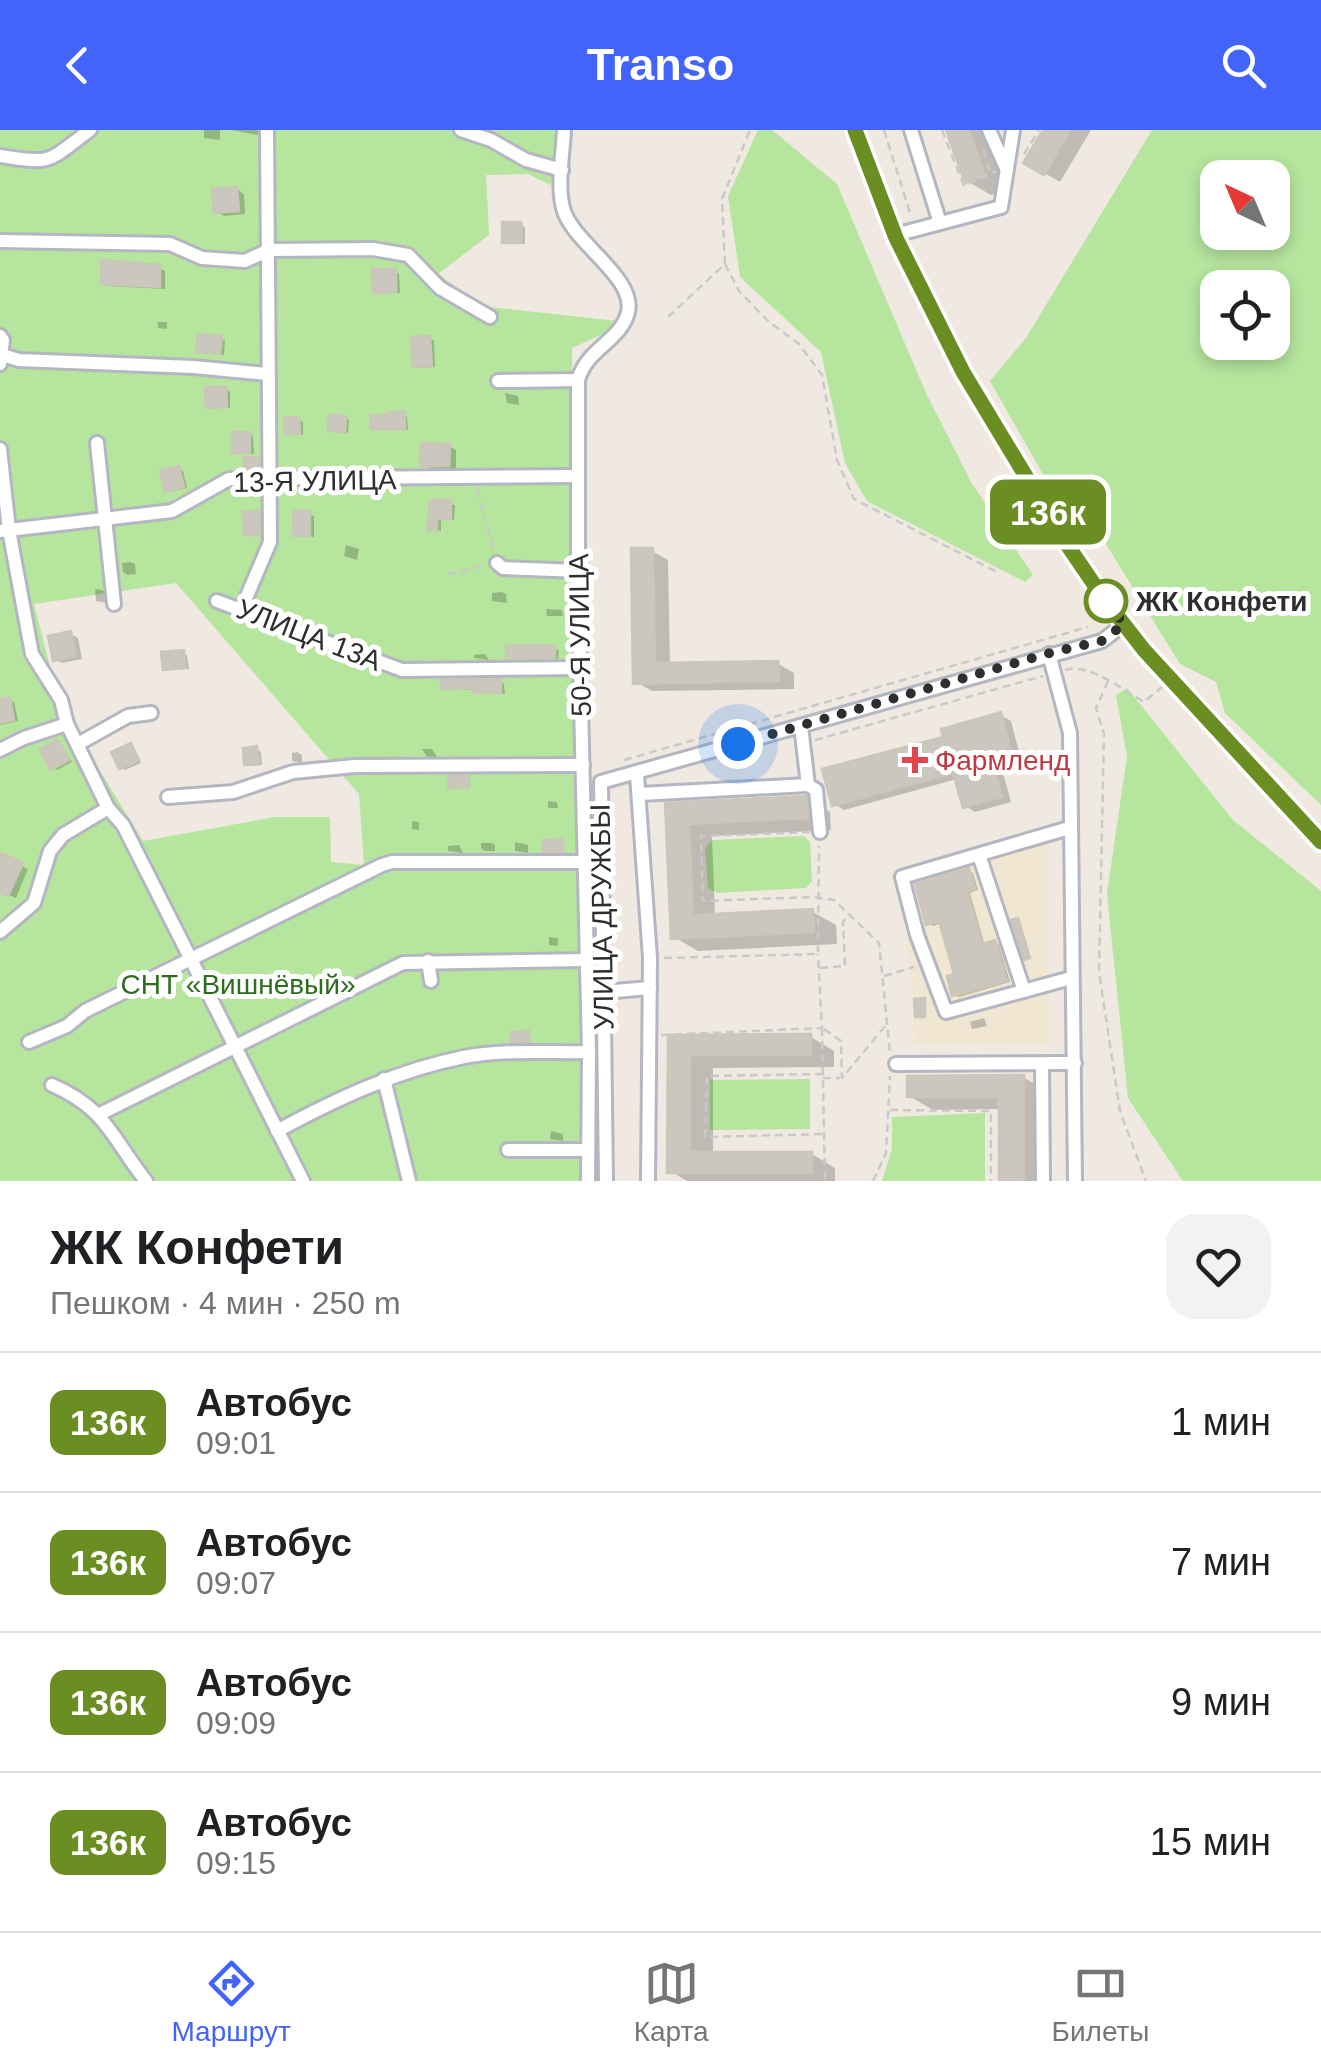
<!DOCTYPE html>
<html lang="ru">
<head>
<meta charset="utf-8">
<style>
  body { margin:0; font-family:Arial,sans-serif; background:#f2f2f2; color:#202124; height:100vh; display:flex; flex-direction:column; font-size:38px; white-space:nowrap }
  * { box-sizing:border-box; margin:0 }
  p { font-size:32px; color:#757577 }
  .icon { flex:none; width:55px; height:55px; fill:none; stroke:currentColor; stroke-width:2; stroke-linecap:round; stroke-linejoin:round }
  .map { position:relative; height:1051px; overflow:hidden }
  .side { display:flex; flex-direction:column; background:#fff; flex:1 }
  .side>* { flex:none }
  .badge { padding:0 20px; border-radius:15px; font-size:35px; line-height:65px }
  .needle { width:65px; rotate:316deg }
  .buttons { position:absolute; left:1200px; top:30px; display:grid; gap:20px }
  .buttons a { display:grid; place-items:center; width:90px; height:90px; border-radius:20px; background:#fff; box-shadow:0 5px 15px #0003; font-size:50px }
  .you { position:absolute; width:50px; height:50px; margin:-25px; border:8px solid #fff; border-radius:50%; background:#1a73e8; box-shadow:0 0 0 15px #1a73e833 }
  .map>.badge { position:absolute; translate:-50% -50%; box-shadow:0 0 0 5px #fff }
  .round { display:grid; place-items:center; flex:none; width:105px; height:105px; border-radius:30px; background:#f2f2f2 }
  .head { display:flex; align-items:center; justify-content:space-between; height:170px; padding:0 50px }
  h1 { font-size:48px; font-weight:700; line-height:75px }
  ul { padding:0; list-style:none }
  li { display:flex; align-items:center; gap:30px; height:140px; padding:0 50px; border-top:2px solid #e0e0e0 }
  li div { flex:1 }
  li b { display:block; font-size:38px }
  li em { font-style:normal }
  li .badge { min-width:110px; font-weight:700; text-align:center }
  header { display:flex; justify-content:space-between; align-items:center; height:130px; padding:0 50px; background:#4264fb; color:#fff; font-size:45px; font-weight:700 }
  .tabs { display:flex; justify-content:space-around; align-items:center; height:140px; border-top:2px solid #e0e0e0; background:#fff; font-size:28px; color:#757577 }
  .tabs a { display:grid; justify-items:center; gap:5px }
  .tabs .active { color:#4264fb }
  .map>svg:first-child { display:block }
  .education { fill:#f0e6d1 }
  .green { fill:#b6e59e; fill-rule:evenodd }
  .shadow { fill:#0003 }
  .building { fill:#cbc7bf; stroke:#cbc5ba; stroke-width:2.5 }
  .lines { fill:none; stroke-linecap:round; stroke-linejoin:round }
  .minor-casing { stroke:#b4b7c1; stroke-width:18 }
  .path { stroke:#c9c9c9; stroke-width:2.5; stroke-dasharray:8 5; stroke-linecap:butt }
  .minor { stroke:#fff; stroke-width:12 }
  .line-casing { stroke:#fff; stroke-width:22 }
  .line { stroke:#6b8e23; stroke-width:15 }
  .walk { stroke:#2e2e2e; stroke-width:10; stroke-dasharray:0 18 }
  .stop-dot { fill:#fff; stroke:#6b8e23; stroke-width:5 }
  .health-dot { fill:#e0444e; stroke:#fff; stroke-width:4 }
  .labels { text-anchor:middle; dominant-baseline:central; stroke-width:10; stroke-linejoin:round; paint-order:stroke }
  .street-label { font-size:28px; fill:#2e2e2e; stroke:#fff }
  .stop-label { font-size:28px; font-weight:bold; fill:#2e2e2e; stroke:#fff; text-anchor:start }
  .health-label { font-size:28px; fill:#be3a42; stroke:#fff; text-anchor:start }
  .park-label { font-size:28px; fill:#2c6e1b; stroke:#fff }
</style>
</head>
<body>
<header><svg class="icon" aria-label="back" viewBox="0 0 24 24"><path d="M15 5l-7 7 7 7"/></svg>Transo<svg class="icon" aria-label="search" viewBox="0 0 24 24"><circle cx="10" cy="10" r="6"/><path d="M15 15l6 6"/></svg></header>
<div class="map">
<svg width="1321" height="1051" viewBox="0 0 1321 1051">
  <rect width="100%" height="100%" fill="#efe9e1"/>
  <!-- education -->
  <path class="education" d="M1048,698L1049,914L914,915L913,860L907,810L910,808L891,742Z"/>
  <!-- green -->
  <g class="green">
    <path d="M0,0H572L550,55L528,44L486,45L489,105L438,144L481,176L618,191L603,204L572,218L582,1051H0ZM176,453L359,664L364,735L331,732L330,687H275L143,711L60,576L34,474Z"/>
    <path d="M758,0H772L837,54L926,263L971,352L1033,445L1025,452L867,371L845,333L821,222L740,147L728,66Z"/>
    <path d="M1152,0H1321V675L1225,583L1216,552L1180,534L1101,406L1061,376L990,251L1026,208ZM1218,48H1272V102H1218ZM1218,158H1272V212H1218Z"/>
    <path d="M1127,558L1233,690L1321,761V1051H1183L1128,968L1107,764L1127,626L1116,565Z"/>
    <path d="M804,706L810,712L812,751L806,758L717,763L708,758L705,718L712,710Z"/>
    <path d="M810,949V999L710,1000V950Z"/>
    <path d="M985,983V1051H882L892,1019V987Z"/>
  </g>
  <!-- shadow -->
  <g class="shadow">
    <path d="M204,0H220V10L204,8Z"/>
    <path d="M231,0H258V5Z"/>
    <path d="M949,0H986L1008,59L991,65L967,51Z"/>
    <path d="M1046,0H1091L1060,52L1027,33Z"/>
    <path d="M237,59L244,64L245,84L224,86L216,81Z"/>
    <path d="M520,94L525,97V114L504,112Z"/>
    <path d="M159,138L165,141V159L109,156L103,152Z"/>
    <path d="M395,141L399,144L400,163L375,161Z"/>
    <path d="M158,192H167V199L158,198Z"/>
    <path d="M429,208L434,211L435,237L420,238L415,236Z"/>
    <path d="M221,209L225,211L224,225L199,221Z"/>
    <path d="M226,259L230,262V278L209,276Z"/>
    <path d="M505,263L518,266L519,275L507,273Z"/>
    <path d="M404,284L407,286L408,300L374,298Z"/>
    <path d="M345,288L349,290L348,303L330,300Z"/>
    <path d="M299,290L303,292V305L287,303Z"/>
    <path d="M249,304L253,306L254,324L235,322Z"/>
    <path d="M449,316L456,320V339L430,338L423,334Z"/>
    <path d="M179,339L183,341L187,358L171,362L167,360Z"/>
    <path d="M432,372L455,375L454,390H441V401L430,398Z"/>
    <path d="M259,383L263,386V406H251L246,404Z"/>
    <path d="M310,384L314,386V407H299L295,404Z"/>
    <path d="M346,415L359,419L357,430L344,426Z"/>
    <path d="M652,421L668,430L670,536L778,534L794,543V559L652,561L636,552Z"/>
    <path d="M131,432L135,434L136,444L127,445L123,442L122,433Z"/>
    <path d="M95,459L106,461L107,473L96,471Z"/>
    <path d="M502,462L506,464L507,473L492,471V463Z"/>
    <path d="M546,479L562,480L563,486H547Z"/>
    <path d="M71,504L78,508L82,529L62,533L55,529Z"/>
    <path d="M555,518L559,521L558,529L508,527Z"/>
    <path d="M183,523L187,525L189,539L165,538Z"/>
    <path d="M485,524L489,530L474,528V525Z"/>
    <path d="M500,551L504,554L505,564L444,557Z"/>
    <path d="M9,570L14,572L18,591L0,595V572Z"/>
    <path d="M1000,585L1011,591L1023,637L1003,643L1011,672L975,682L965,676L957,649L844,680L834,674L946,608Z"/>
    <path d="M58,612L72,632L57,640L53,638Z"/>
    <path d="M130,616L141,633L125,640L121,638Z"/>
    <path d="M257,619L261,622L262,635L251,636L246,634Z"/>
    <path d="M422,619H432L437,627H427Z"/>
    <path d="M297,622L302,625V633L292,631V623Z"/>
    <path d="M806,668L830,682L831,700L712,706L715,786L813,782L836,795L837,814L698,821L674,807L668,675Z"/>
    <path d="M548,671L557,672L558,678H548Z"/>
    <path d="M412,691L419,692V700L412,699Z"/>
    <path d="M515,712L528,715V723L515,721Z"/>
    <path d="M481,713H491L495,715V721H485L481,718Z"/>
    <path d="M459,715L463,723L448,721V716Z"/>
    <path d="M0,726L28,739L16,768L0,761Z"/>
    <path d="M969,741L973,743L978,760L970,763L985,816L995,813L999,815L1010,852L959,867L954,865L958,846L942,793L933,796L928,793Z"/>
    <path d="M549,807L558,808V816L549,815Z"/>
    <path d="M984,888L987,896L972,899L970,892Z"/>
    <path d="M670,907H811L834,921V937L713,938V1024H812L835,1038V1051H687L670,1041Z"/>
    <path d="M1023,947L1047,961V1051H1002L1001,979L933,980L909,966Z"/>
    <path d="M551,1001L563,1004V1011L550,1009Z"/>
  </g>
  <!-- building -->
  <g class="building">
    <path d="M946,0H969L985,46L965,53Z"/>
    <path d="M1043,0H1070L1044,45L1023,33Z"/>
    <path d="M237,57L239,81L214,83L212,59Z"/>
    <rect x="502" y="92" width="19" height="21"/>
    <path d="M101,130L160,135V157L101,154Z"/>
    <path d="M372,139H396V162L373,163Z"/>
    <path d="M198,204L222,206L220,224L196,222Z"/>
    <path d="M430,206L432,236L413,237L411,207Z"/>
    <path d="M205,257H226L227,277L206,278Z"/>
    <path d="M387,282H405V299H371V285H387Z"/>
    <path d="M329,285L346,286L345,302L328,301Z"/>
    <path d="M299,287L300,304H285L284,288Z"/>
    <rect x="232" y="302" width="18" height="21"/>
    <path d="M421,313L450,314L449,336H420Z"/>
    <rect x="244" y="327" width="15" height="12"/>
    <path d="M179,336L184,357L165,362L160,341Z"/>
    <path d="M430,370H451V389H437V400H427Z"/>
    <path d="M243,381H260V405H244Z"/>
    <rect x="293" y="381" width="17" height="25"/>
    <path d="M631,418H653L655,533L778,531L779,551L633,554Z"/>
    <path d="M71,501L76,526L53,531L48,506Z"/>
    <path d="M540,515L555,516V528H506V516Z"/>
    <path d="M184,520L185,538L163,540L161,522Z"/>
    <path d="M501,549V563L473,562V558L441,559V550Z"/>
    <path d="M10,567L14,590L0,593V569Z"/>
    <path d="M1001,582L1014,632L994,637L1002,667L963,678L953,643L832,676L822,639L943,607L941,599Z"/>
    <path d="M58,610L69,630L51,640L40,619Z"/>
    <path d="M131,613L139,630L119,639L111,622Z"/>
    <path d="M257,616L259,634L244,635L243,618Z"/>
    <path d="M448,646H469V657L448,658Z"/>
    <path d="M807,666L809,688L689,694L693,785L813,779L814,802L671,809L665,673Z"/>
    <path d="M563,709V722H543V710Z"/>
    <path d="M0,723L23,733L8,766L0,762Z"/>
    <path d="M969,738L975,759L967,761L982,814L995,810L1007,851L952,866L947,846L954,844L939,791L926,795L915,754Z"/>
    <path d="M1018,788L1030,828L1024,830L1011,790Z"/>
    <path d="M925,868V887H915L914,869Z"/>
    <path d="M529,901V912H511V902Z"/>
    <path d="M811,904V925H690V1022H812V1043H667L668,905Z"/>
    <path d="M1024,945V1051H999V967H907V946Z"/>
  </g>
  <g class="lines">
    <!-- minor casing -->
    <g class="minor-casing">
      <g id="minor">
        <path d="M461,0L491,10L526,30L562,40"/>
        <path d="M564,0C563,24 557,54 563,78C571,112 636,147 628,182C621,211 587,218 578,250V441L589,922L588,1051"/>
        <path d="M855,0L896,108L963,243L1068,416L1102,466L1145,520L1321,712"/>
        <path d="M911,0L940,93"/>
        <path d="M989,0L1006,38"/>
        <path d="M0,26C54,35 48,31 90,0"/>
        <path d="M895,105L1001,77L1013,0"/>
        <path d="M0,111L170,114L202,128L245,131L269,120L373,119L408,125L440,158L490,187"/>
        <path d="M0,206L3,210L0,234"/>
        <path d="M2,225L19,230L194,237L267,244"/>
        <path d="M498,251L578,250"/>
        <path d="M97,313L114,474"/>
        <path d="M0,319L9,400L32,524L61,570L67,594L108,678L123,695L303,1051"/>
        <path d="M0,401L172,381L229,349L578,346"/>
        <path d="M497,433L503,438L578,441"/>
        <path d="M217,471L402,540L581,538"/>
        <path d="M241,480L270,412L267,0"/>
        <path d="M1049,524L1070,603L1075,1051"/>
        <path d="M801,596L808,655L816,660L820,702"/>
        <path d="M78,614L128,586L151,583"/>
        <path d="M0,620L24,608L67,594"/>
        <path d="M637,645L650,828L648,1051"/>
        <path d="M640,664L808,655"/>
        <path d="M168,667L233,662L293,642L355,636L583,635"/>
        <path d="M1069,698L902,747L917,805L946,882L1071,848"/>
        <path d="M979,725L1024,861"/>
        <path d="M0,802L34,773L50,721L63,705L108,678"/>
        <path d="M428,831L431,851"/>
        <path d="M603,862L650,858"/>
        <path d="M29,912L67,896L85,881L382,735L392,732H584"/>
        <path d="M896,934L1075,933"/>
        <path d="M1042,934L1043,1051"/>
        <path d="M384,949L409,1051"/>
        <path d="M52,955C107,979 111,1007 146,1051"/>
        <path d="M100,984L403,833L585,830"/>
        <path d="M277,1001C336,969 398,940 464,927C504,919 548,923 589,922"/>
        <path d="M508,1020H588"/>
        <path d="M606,1051L601,652L1102,511L1124,494"/>
      </g>
    </g>
    <!-- path -->
    <g class="path">
      <path d="M884,0L911,86"/>
      <path d="M942,0L964,56L996,41"/>
      <path d="M984,20L990,41"/>
      <path d="M1024,24L1039,0"/>
      <path d="M725,134L739,161L769,192L799,214L822,245L837,330L854,369L999,443"/>
      <path d="M668,187L725,134L722,69L750,0"/>
      <path d="M477,360L494,420"/>
      <path d="M448,444L484,436"/>
      <path d="M1065,540C1090,533 1123,560 1144,572L1162,557"/>
      <path d="M1108,551L1096,578L1104,604L1099,842L1120,981L1146,1051"/>
      <path d="M815,610L1043,546"/>
      <path d="M624,630L1088,497"/>
      <path d="M810,702L701,706L703,771L813,767L834,770L879,813L890,923"/>
      <path d="M664,828L818,824L819,716"/>
      <path d="M820,838L845,836L843,792L848,786"/>
      <path d="M884,846L914,837"/>
      <path d="M822,898L825,1051"/>
      <path d="M824,899L841,911L842,948L886,895"/>
      <path d="M661,905L822,898L818,824"/>
      <path d="M823,944L707,946L705,1007L824,1004"/>
      <path d="M823,948H840"/>
      <path d="M890,980L991,981V1051"/>
      <path d="M873,1051L886,1023L890,946"/>
    </g>
    <!-- minor -->
    <use href="#minor" class="minor"/>
  </g>
  <g class="lines">
    <!-- line casing -->
    <g class="line-casing">
      <path id="line" d="M855,0L896,108L963,242L1068,416L1102,466L1144,520L1321,712"/>
    </g>
    <!-- line -->
    <use href="#line" class="line"/>
    <!-- walk -->
    <path class="walk" d="M738,614L1053,522L1102,511L1124,494L1106,471"/>
  </g>
  <!-- markers -->
  <circle class="stop-dot" cx="1106" cy="471" r="20"/>
  <path class="health-dot" d="M910 615h10v10h10v10h-10v10h-10v-10h-10v-10h10z"/>
  <g class="labels">
    <!-- street labels -->
    <g class="street-label">
      <text transform="translate(315 351) rotate(-1)">13-Я УЛИЦА</text>
      <text transform="translate(309 505) rotate(21)">УЛИЦА 13А</text>
      <text transform="translate(580 505) rotate(-91)">50-Я УЛИЦА</text>
      <text transform="translate(602 787) rotate(-91)">УЛИЦА ДРУЖБЫ</text>
    </g>
    <!-- stop labels -->
    <g class="stop-label">
      <text x="1136" y="471">ЖК Конфети</text>
    </g>
    <!-- health labels -->
    <g class="health-label">
      <text x="935" y="630">Фармленд</text>
    </g>
    <!-- park labels -->
    <g class="park-label">
      <text x="238" y="854">СНТ «Вишнёвый»</text>
    </g>
  </g>
</svg>
<div class="buttons">
<a><svg class="needle" viewBox="-14 -14 28 28"><path d="M0-13l5 13h-10z" fill="#e53935"/><path d="M0 13l5-13h-10z" fill="#757577"/></svg></a>
<a><svg class="icon" aria-label="locate" viewBox="0 0 24 24"><circle cx="12" cy="12" r="6"/><path d="M12 2v4M12 18v4M2 12h4M18 12h4"/></svg></a>
</div>
<div class="you" style="left:738px;top:614px"></div>
<b class="badge" style="left:1048px;top:382px;background:#6b8e23;color:#fff">136к</b>
</div>
<section class="side">
<div class="head"><div><h1>ЖК Конфети</h1><p>Пешком · 4 мин · 250 m</p></div><a class="round"><svg class="icon" aria-label="heart" viewBox="0 0 24 24"><path d="M12 20l-8-8c-3-5 5-10 8-4 3-6 11-1 8 4z"/></svg></a></div>
<ul>
<li><span class="badge" style="background:#6b8e23;color:#fff">136к</span><div><b>Автобус</b><p>09:01</p></div><em>1 мин</em></li>
<li><span class="badge" style="background:#6b8e23;color:#fff">136к</span><div><b>Автобус</b><p>09:07</p></div><em>7 мин</em></li>
<li><span class="badge" style="background:#6b8e23;color:#fff">136к</span><div><b>Автобус</b><p>09:09</p></div><em>9 мин</em></li>
<li><span class="badge" style="background:#6b8e23;color:#fff">136к</span><div><b>Автобус</b><p>09:15</p></div><em>15 мин</em></li>
</ul>
</section>
<nav class="tabs">
<a class="active"><svg class="icon" aria-label="directions" viewBox="0 0 24 24"><path d="M12 3l9 9-9 9-9-9zM9 14v-3h6M13 9l2 2-2 2"/></svg>Маршрут</a>
<a><svg class="icon" aria-label="map" viewBox="0 0 24 24"><path d="M3 6l6-2 6 2 6-2v14l-6 2-6-2-6 2zM9 4v14M15 6v14"/></svg>Карта</a>
<a><svg class="icon" aria-label="tickets" viewBox="0 0 24 24"><path d="M3 7h18v10H3zM15 7v10"/></svg>Билеты</a>
</nav>
</body>
</html>
